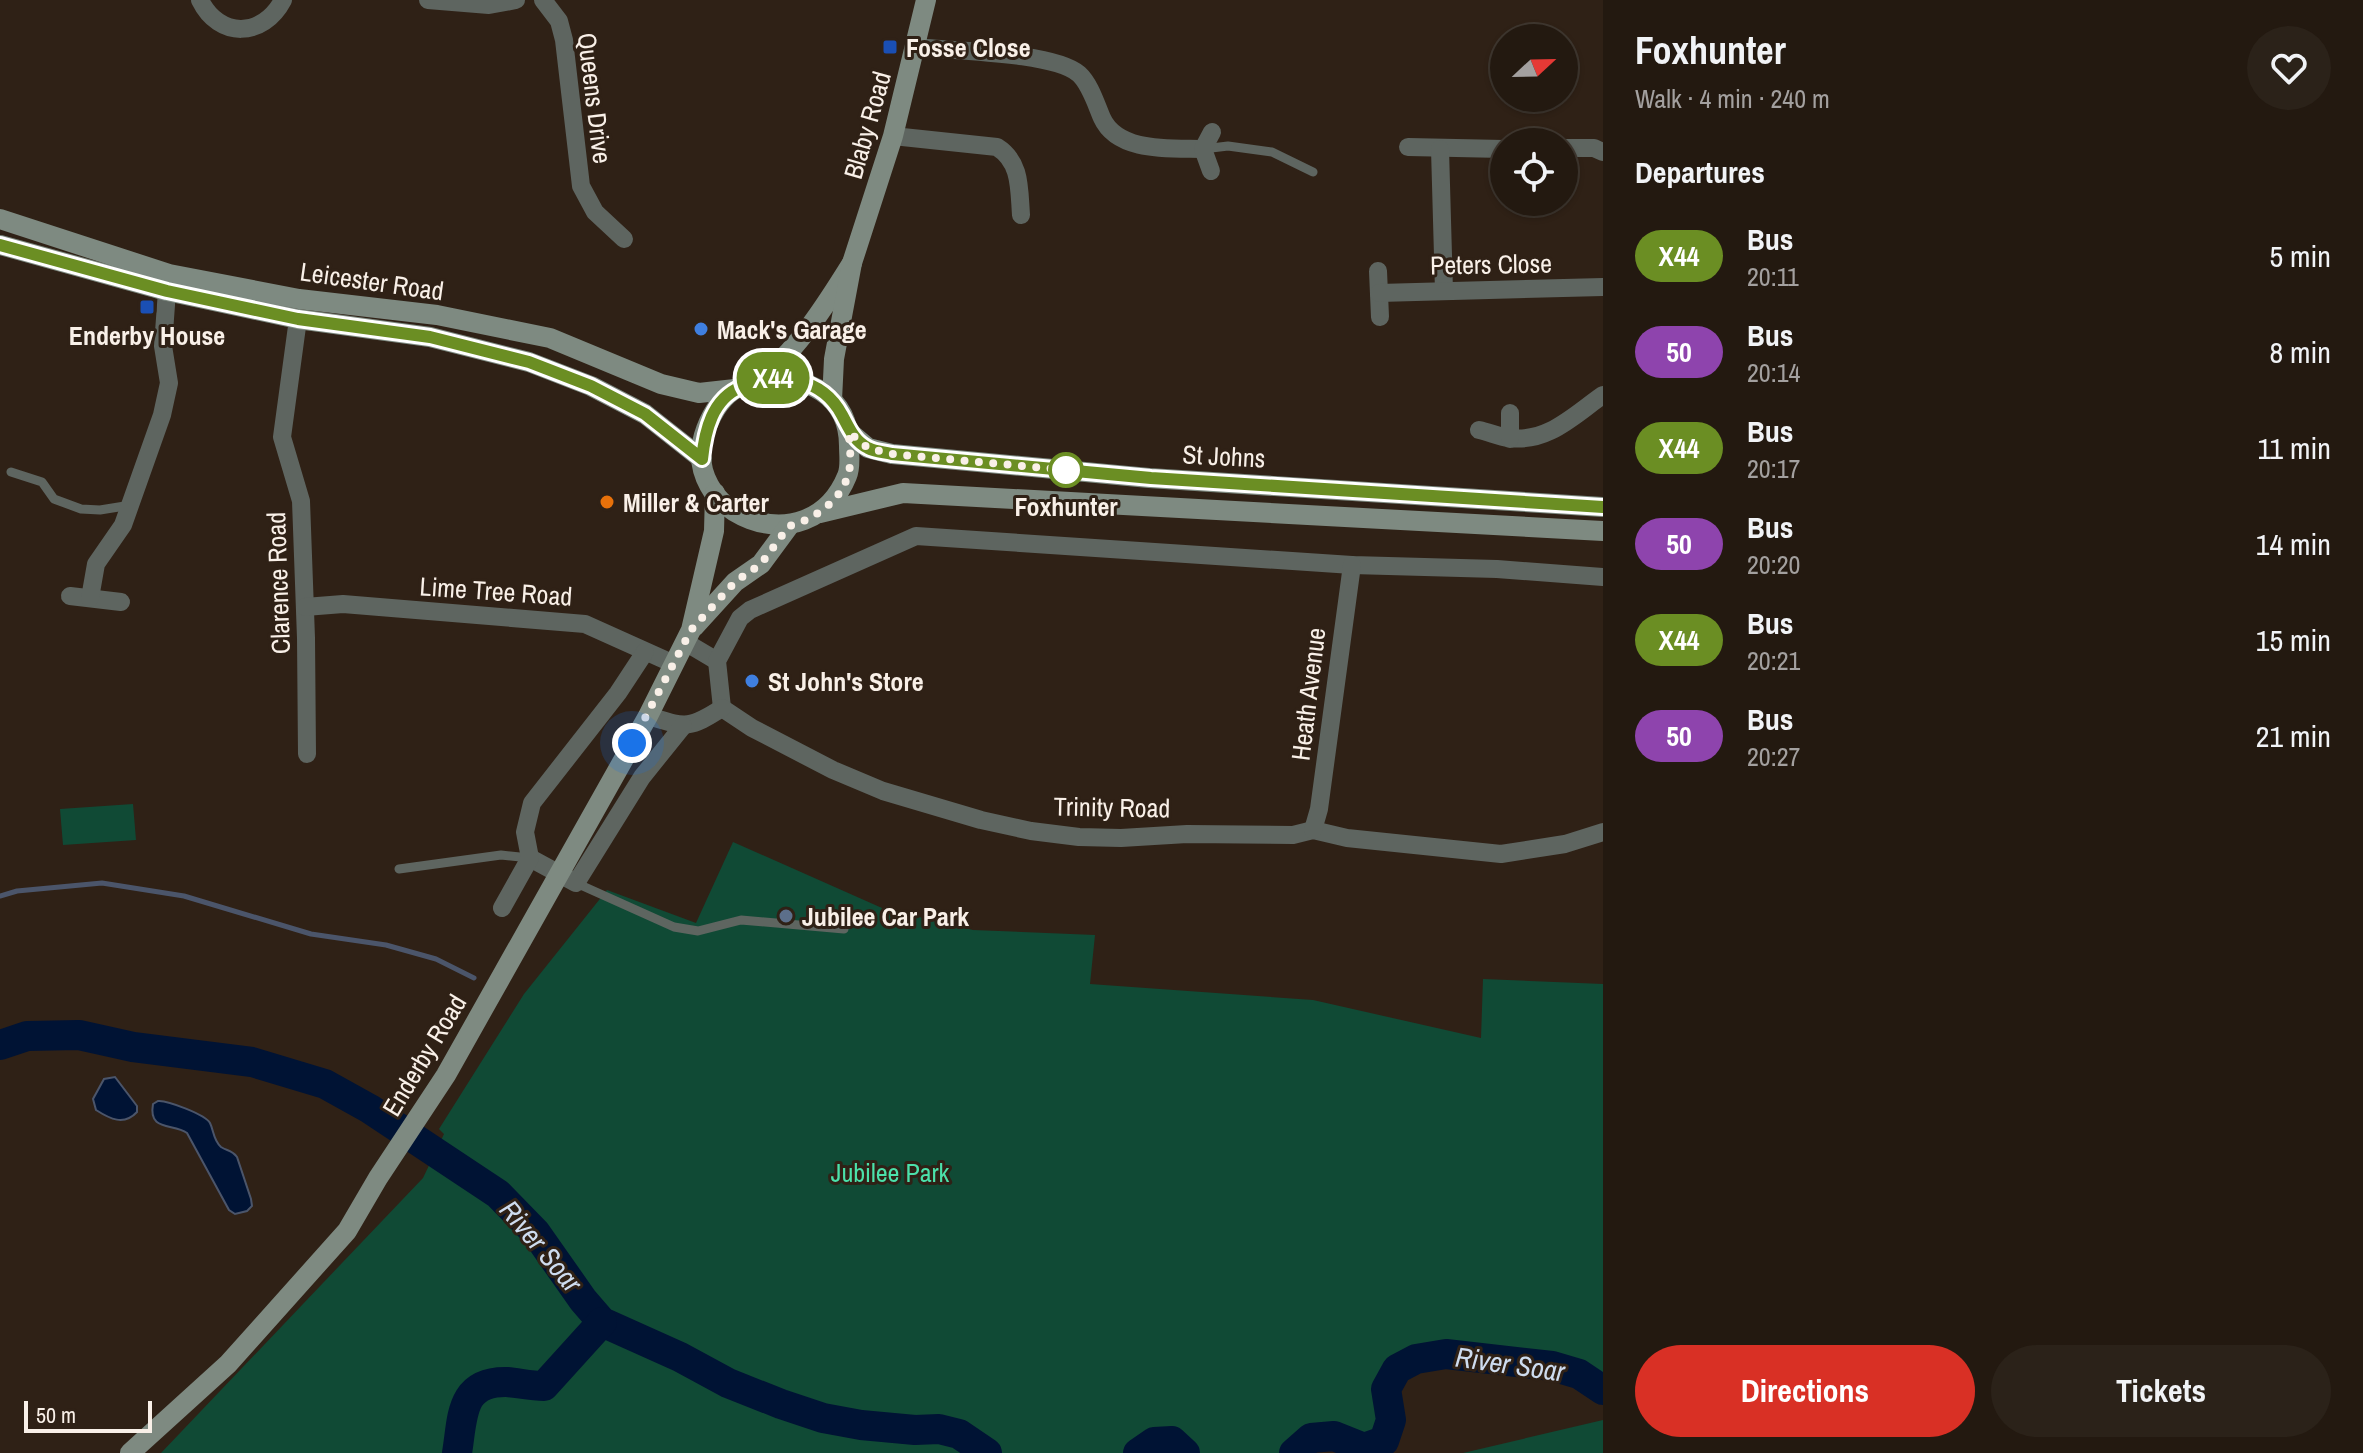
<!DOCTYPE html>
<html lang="en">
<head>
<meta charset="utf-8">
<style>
  body { margin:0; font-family:"Archivo Narrow",sans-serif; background:#2b2219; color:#f1f3f6; height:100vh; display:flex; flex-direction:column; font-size:30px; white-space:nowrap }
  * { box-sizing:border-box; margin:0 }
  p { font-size:26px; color:#a3a09f }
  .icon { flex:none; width:44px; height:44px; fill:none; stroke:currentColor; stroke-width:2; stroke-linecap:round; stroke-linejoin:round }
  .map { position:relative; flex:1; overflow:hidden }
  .details { display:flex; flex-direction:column; background:#231910; width:760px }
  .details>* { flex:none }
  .badge { padding:0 16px; border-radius:26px; font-size:28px; line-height:52px }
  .needle { width:52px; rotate:68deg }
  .fabs { position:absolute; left:1490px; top:24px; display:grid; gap:16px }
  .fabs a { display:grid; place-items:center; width:88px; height:88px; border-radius:50%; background:#231910; box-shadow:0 2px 6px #0004,0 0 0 2px #403830; font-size:40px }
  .scale { position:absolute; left:24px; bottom:20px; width:128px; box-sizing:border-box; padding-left:8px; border:4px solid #f9f0e8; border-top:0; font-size:22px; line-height:28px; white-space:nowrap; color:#f9f0e8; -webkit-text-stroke:6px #2f2116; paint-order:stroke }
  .you { position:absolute; width:40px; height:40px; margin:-20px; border:6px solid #fff; border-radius:50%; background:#1a73e8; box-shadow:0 0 0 12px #1a73e833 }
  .map>.badge { position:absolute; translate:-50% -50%; box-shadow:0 0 0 4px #fff }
  h2 { padding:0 32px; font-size:30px; line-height:72px }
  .round { display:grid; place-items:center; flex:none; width:84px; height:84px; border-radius:42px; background:#2b2219 }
  .summary { display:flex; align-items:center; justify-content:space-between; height:136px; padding:0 32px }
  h1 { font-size:38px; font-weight:700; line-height:60px }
  .cta { display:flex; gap:16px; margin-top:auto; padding:16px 32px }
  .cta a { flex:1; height:92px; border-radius:48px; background:#d93025; color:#fff; font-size:32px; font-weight:700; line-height:92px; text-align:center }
  .cta a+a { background:#2b2219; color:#f1f3f6 }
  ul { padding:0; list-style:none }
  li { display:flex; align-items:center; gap:24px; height:96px; padding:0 32px }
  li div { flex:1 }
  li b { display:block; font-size:30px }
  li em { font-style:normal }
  li .badge { min-width:88px; font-weight:700; text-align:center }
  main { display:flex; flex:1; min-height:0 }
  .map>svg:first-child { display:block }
  .green { fill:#104a35 }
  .water { fill:#001334; stroke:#4b556a; stroke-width:2 }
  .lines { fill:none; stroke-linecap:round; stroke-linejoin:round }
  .stream { stroke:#4b556a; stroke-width:5 }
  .river { stroke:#001334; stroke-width:30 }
  .lane { stroke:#5e6560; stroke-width:9 }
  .street { stroke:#5e6560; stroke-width:18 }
  .secondary { stroke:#7e8a81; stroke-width:20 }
  .line-casing { stroke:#fff; stroke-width:18 }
  .line { stroke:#6b8e23; stroke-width:12 }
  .walk { stroke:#f9f0e8; stroke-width:8; stroke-dasharray:0 14.4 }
  .transit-dot { fill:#1a4fb4; stroke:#2f2116; stroke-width:3 }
  .shop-dot { fill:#3f7fe0; stroke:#2f2116; stroke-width:3 }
  .stop-dot { fill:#fff; stroke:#6b8e23; stroke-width:4 }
  .food-dot { fill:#e8710a; stroke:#2f2116; stroke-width:3 }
  .service-dot { fill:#5c6f8a; stroke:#2f2116; stroke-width:3 }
  .labels { text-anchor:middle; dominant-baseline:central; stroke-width:6; stroke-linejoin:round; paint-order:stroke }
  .poi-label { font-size:26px; font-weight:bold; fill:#f9f0e8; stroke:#2f2116; text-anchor:start }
  .street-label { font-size:26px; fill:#f9f0e8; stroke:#2f2116 }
  .stop-label { font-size:26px; font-weight:bold; fill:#f9f0e8; stroke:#2f2116 }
  .park-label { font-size:26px; fill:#4be1aa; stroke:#2f2116 }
  .water-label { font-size:28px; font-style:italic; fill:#cedcef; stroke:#2f2116 }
</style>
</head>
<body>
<main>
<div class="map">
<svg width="1603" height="1453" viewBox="0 0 1603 1453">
  <rect width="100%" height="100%" fill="#2f2116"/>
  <!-- green -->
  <g class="green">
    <path d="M133,804L136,840L63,845L60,809Z"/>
    <path d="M733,842L882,908L973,930L1095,935L1090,984L1313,1000L1481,1038L1483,979L1603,984V1390L1579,1374L1552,1366L1447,1354L1416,1359L1397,1369L1386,1389L1391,1420L1384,1441L1364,1448L1334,1436L1311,1438L1294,1453H161L423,1178L444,1134L439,1129L524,994L607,890L696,923Z"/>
    <path d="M1603,1420V1453H1463Z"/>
  </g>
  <!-- water -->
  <g class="water">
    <path d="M115,1077L137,1106V1112C124,1126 110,1119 96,1110L93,1099L104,1079Z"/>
    <path d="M158,1101C167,1100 206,1115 210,1123C214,1131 213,1140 221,1147C227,1151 232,1150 237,1157L251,1199L252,1206L247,1211L235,1214L229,1210L187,1133C173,1123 148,1132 153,1104Z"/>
  </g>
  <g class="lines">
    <!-- stream -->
    <path class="stream" d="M0,896L17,891L102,883L184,896L311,934L386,945L436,959L474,978"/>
    <!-- river -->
    <g class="river">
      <path d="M0,1045L27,1036L79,1035L133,1047L252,1062L325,1084L370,1109L498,1194L536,1233L583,1300L602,1322L680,1357L728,1383L781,1404L823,1418L861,1425L915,1430L939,1429L959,1434L987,1453"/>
      <path d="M457,1453C463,1418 459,1381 507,1382C519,1383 531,1386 544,1386L602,1322"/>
      <path d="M1138,1453L1154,1442L1172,1441L1185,1453"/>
      <path d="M1294,1453L1311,1438L1334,1436L1364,1448L1384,1441L1391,1420L1386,1389L1397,1369L1416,1359L1446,1354L1552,1366L1579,1374L1603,1390"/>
    </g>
    <!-- lane -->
    <g class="lane">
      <path d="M1203,149L1228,146L1272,152L1313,172"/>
      <path d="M11,472L42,482L54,499L81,509L100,510L131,505"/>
      <path d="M399,869L501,855L530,858"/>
      <path d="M576,883L674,927L698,931L741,920L844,929"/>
    </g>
    <!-- street -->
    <g class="street">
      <path d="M200,0C219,39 263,38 283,0"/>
      <path d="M428,0L489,5L516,0"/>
      <path d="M543,0L559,21L564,40L581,186L595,212L624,239"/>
      <path d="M915,47C952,51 1054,52 1079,74C1090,84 1096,104 1102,118C1118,153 1171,148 1203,149"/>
      <path d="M893,136L997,147C1021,162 1019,188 1021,215"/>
      <path d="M1408,147L1504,149"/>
      <path d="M1564,148H1594L1603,152"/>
      <path d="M1440,149L1444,291"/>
      <path d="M1211,171L1203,149L1212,132"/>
      <path d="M1378,271L1380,317"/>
      <path d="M1379,293L1603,287"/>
      <path d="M298,319L282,437L301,501L306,638L307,754"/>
      <path d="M1479,430C1489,432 1499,437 1509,438C1548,443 1574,415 1603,395"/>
      <path d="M1510,439V413"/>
      <path d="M70,596L121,602"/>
      <path d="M90,598L96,564L123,525L162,415L169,383L163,346L167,291"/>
      <path d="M305,607L343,604L585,624L674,664"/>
      <path d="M685,642L717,661"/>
      <path d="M722,708L717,661L740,618L750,610L916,536L1352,565L1497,569L1603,577"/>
      <path d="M722,708L752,728L833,770L883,791L981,820L1031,831L1079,837L1121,838L1187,834L1293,835L1313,830L1347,838L1501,854L1565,844L1603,832"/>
      <path d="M648,716C685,727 688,730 722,708"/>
      <path d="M1313,830L1319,809L1352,565"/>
      <path d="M530,858L576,883L642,777L683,726"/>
      <path d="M502,908L530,858L525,832L532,803L618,693L645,652"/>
    </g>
    <!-- secondary -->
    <g class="secondary">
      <path d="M0,219L169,274L299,299L437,315L550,338L661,384L699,393L735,389"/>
      <path d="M0,245L167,291L298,319L430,337L529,362L591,386L645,414L702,459"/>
      <path d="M761,378C806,376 849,394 849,446C849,456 851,467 847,476C809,569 674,514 706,429C712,413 723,395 739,387C746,384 755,382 762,377C797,351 829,300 852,263"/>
      <path d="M832,400L834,359L852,263L893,136L926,0"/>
      <path d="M849,432L868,448L892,454L1149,478L1603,507"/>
      <path d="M820,513L903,493L1603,531"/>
      <path d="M694,627L735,582L761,564L789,526"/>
      <path d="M130,1453L228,1364L347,1231L378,1178L446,1075L648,716L691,630L714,531L715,493"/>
    </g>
  </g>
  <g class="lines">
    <!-- line casing -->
    <g class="line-casing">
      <path id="line" d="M0,245L167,291L298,319L430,337L529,362L591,386L645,414L702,459C705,431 712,399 741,387C777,371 822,377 842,415C849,428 854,441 868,448C875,452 885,452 892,454L1151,478L1603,507"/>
    </g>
    <!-- line -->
    <use href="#line" class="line"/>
    <!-- walk -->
    <path class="walk" d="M632,743L691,630L735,582L761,564L789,526C815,519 843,500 849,471C852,459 849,444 849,432L868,448L892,454L1066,470"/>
  </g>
  <!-- markers -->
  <g class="transit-dot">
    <rect x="882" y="39" width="16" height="16" rx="4"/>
    <rect x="139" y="299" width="16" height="16" rx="4"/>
  </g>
  <g class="shop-dot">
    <circle cx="701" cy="329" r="8"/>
    <circle cx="752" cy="681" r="8"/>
  </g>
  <circle class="stop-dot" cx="1066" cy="470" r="16"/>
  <circle class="food-dot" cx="607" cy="502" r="8"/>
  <circle class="service-dot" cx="786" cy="916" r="8"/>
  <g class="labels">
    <!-- poi labels -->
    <g class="poi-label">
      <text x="906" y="47">Fosse Close</text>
      <text x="717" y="329">Mack's Garage</text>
      <text x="147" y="335" text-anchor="middle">Enderby House</text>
      <text x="623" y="502">Miller &amp; Carter</text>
      <text x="768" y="681">St John's Store</text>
      <text x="802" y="916">Jubilee Car Park</text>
    </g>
    <!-- street labels -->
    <g class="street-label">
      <text transform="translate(595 98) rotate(83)">Queens Drive</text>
      <text transform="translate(867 125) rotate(-74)">Blaby Road</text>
      <text transform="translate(1491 264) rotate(-1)">Peters Close</text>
      <text transform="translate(372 281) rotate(8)">Leicester Road</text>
      <text transform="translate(1224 456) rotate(3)">St Johns</text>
      <text transform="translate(278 583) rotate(-92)">Clarence Road</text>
      <text transform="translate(496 591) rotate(4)">Lime Tree Road</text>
      <text transform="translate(1308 694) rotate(-83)">Heath Avenue</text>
      <text transform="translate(1112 807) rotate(1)">Trinity Road</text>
      <text transform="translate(424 1055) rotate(-59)">Enderby Road</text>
    </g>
    <!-- stop labels -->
    <g class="stop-label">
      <text x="1066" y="506">Foxhunter</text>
    </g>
    <!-- park labels -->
    <g class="park-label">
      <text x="890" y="1172">Jubilee Park</text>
    </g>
    <!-- water labels -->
    <g class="water-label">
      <text transform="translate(541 1246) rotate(50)">River Soar</text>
      <text transform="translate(1510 1364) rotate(8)">River Soar</text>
    </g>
  </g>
</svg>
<div class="fabs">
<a><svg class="needle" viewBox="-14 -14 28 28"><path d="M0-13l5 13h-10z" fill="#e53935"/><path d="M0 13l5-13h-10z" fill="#a3a09f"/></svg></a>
<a><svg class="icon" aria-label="locate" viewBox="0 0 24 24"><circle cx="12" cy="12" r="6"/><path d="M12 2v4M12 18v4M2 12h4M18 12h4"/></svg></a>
</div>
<div class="scale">50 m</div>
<div class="you" style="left:632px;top:743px"></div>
<b class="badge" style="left:773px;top:378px;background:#6b8e23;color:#fff">X44</b>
</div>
<section class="details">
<div class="summary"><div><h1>Foxhunter</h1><p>Walk · 4 min · 240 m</p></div><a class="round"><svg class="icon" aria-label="heart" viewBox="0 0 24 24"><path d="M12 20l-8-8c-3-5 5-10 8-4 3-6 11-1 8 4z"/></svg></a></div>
<h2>Departures</h2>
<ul>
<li><span class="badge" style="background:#6b8e23;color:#fff">X44</span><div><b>Bus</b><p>20:11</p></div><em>5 min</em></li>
<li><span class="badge" style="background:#8e44ad;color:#fff">50</span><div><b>Bus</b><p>20:14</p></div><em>8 min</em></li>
<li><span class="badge" style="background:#6b8e23;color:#fff">X44</span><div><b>Bus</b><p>20:17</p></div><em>11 min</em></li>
<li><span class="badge" style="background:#8e44ad;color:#fff">50</span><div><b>Bus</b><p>20:20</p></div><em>14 min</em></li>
<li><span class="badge" style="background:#6b8e23;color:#fff">X44</span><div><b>Bus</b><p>20:21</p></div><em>15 min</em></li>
<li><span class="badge" style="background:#8e44ad;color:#fff">50</span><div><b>Bus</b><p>20:27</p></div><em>21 min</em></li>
</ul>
<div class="cta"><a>Directions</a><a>Tickets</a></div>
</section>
</main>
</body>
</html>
